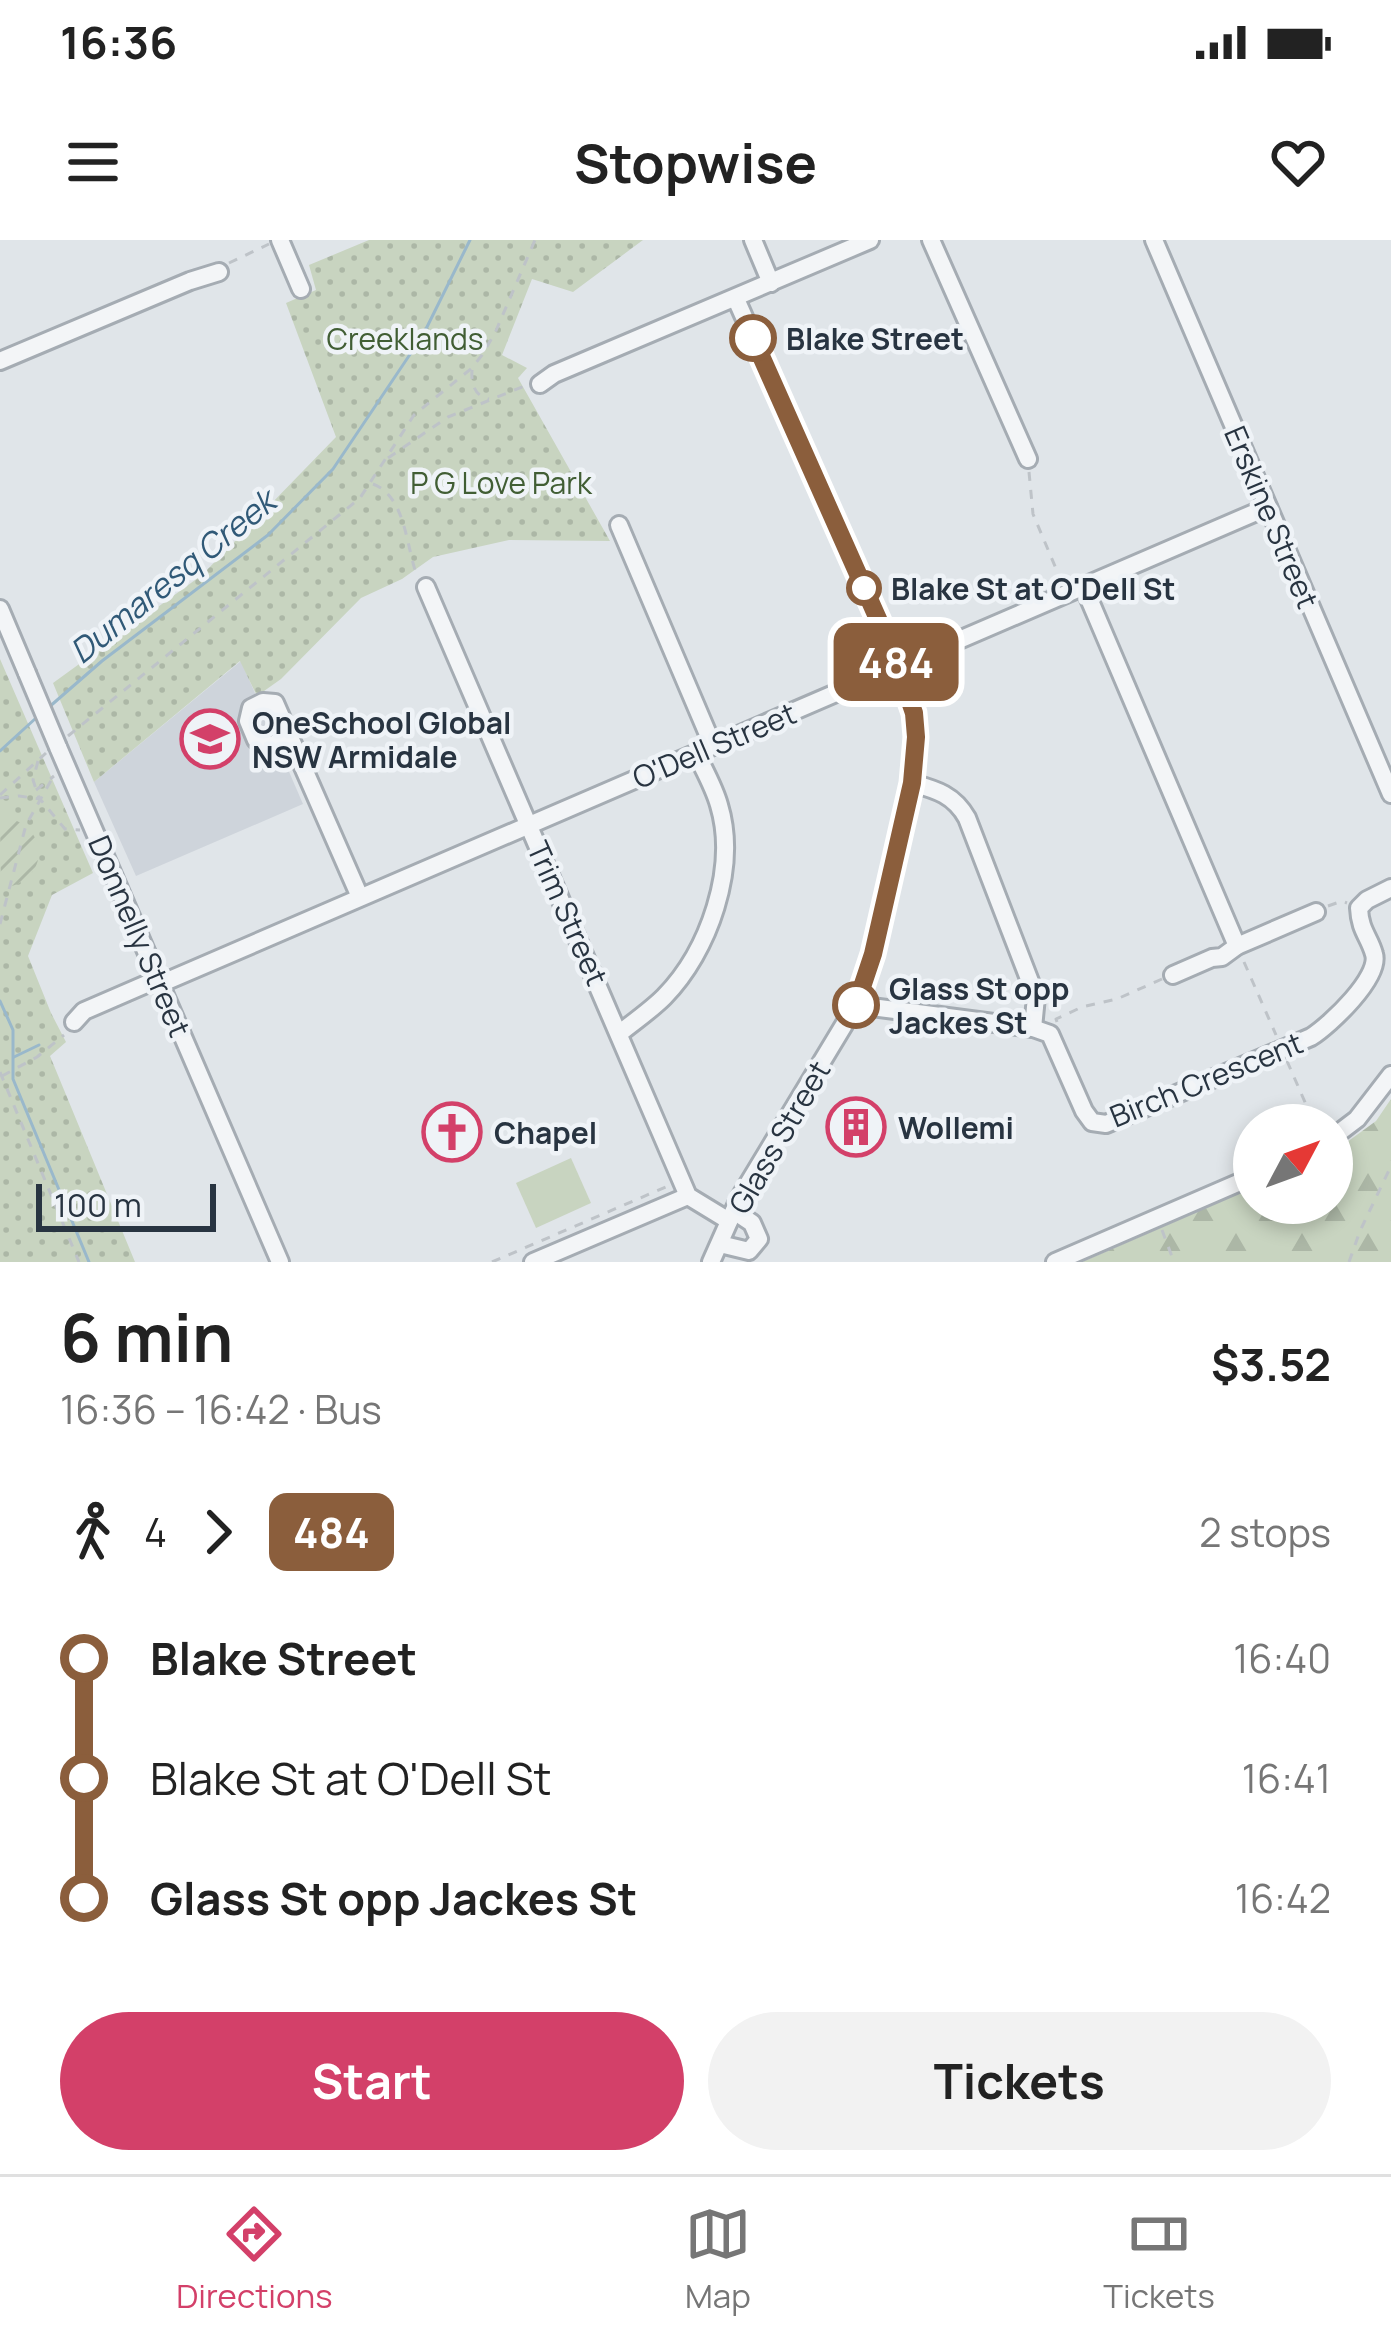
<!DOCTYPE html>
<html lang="en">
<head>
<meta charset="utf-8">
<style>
  body { margin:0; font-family:Manrope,sans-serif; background:#f2f2f2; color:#222; height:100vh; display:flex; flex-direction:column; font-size:45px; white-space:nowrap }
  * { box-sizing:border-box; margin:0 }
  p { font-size:39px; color:#767676 }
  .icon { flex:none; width:66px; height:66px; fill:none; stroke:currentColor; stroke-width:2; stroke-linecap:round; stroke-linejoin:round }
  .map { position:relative; height:1022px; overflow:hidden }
  .details { display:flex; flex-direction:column; background:#fff; flex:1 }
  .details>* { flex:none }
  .badge { padding:0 24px; border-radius:18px; font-size:42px; line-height:78px }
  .needle { width:78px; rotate:49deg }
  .fabs { position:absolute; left:1233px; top:864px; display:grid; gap:24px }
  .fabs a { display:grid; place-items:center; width:120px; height:120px; border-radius:50%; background:#fff; box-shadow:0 6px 18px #0003; font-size:60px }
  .scale { position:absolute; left:36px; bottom:30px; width:180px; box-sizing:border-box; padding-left:12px; border:6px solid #283441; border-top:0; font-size:33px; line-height:42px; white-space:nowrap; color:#283441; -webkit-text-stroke:9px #eff3f7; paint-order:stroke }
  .map>.badge { position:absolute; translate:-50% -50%; box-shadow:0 0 0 6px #fff }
  .legs { display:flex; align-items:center; gap:18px; height:132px; padding:0 60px; font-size:39px }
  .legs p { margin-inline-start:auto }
  .overview { display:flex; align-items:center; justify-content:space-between; height:204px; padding:0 60px }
  h1 { font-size:66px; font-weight:700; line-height:90px }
  .cta { display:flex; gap:24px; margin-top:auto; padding:24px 60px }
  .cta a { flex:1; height:138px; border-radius:72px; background:#d34069; color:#fff; font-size:48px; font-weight:700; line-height:138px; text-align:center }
  .cta a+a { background:#f2f2f2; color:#222 }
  ul { padding:0 60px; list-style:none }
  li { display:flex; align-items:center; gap:42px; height:120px; font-size:45px }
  li i { display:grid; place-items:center; width:18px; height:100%; margin:0 15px; background:currentColor }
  li i::after { content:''; width:30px; height:30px; margin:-15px; border:9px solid; border-radius:50%; background:#fff }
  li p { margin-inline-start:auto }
  li:first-child i { background:linear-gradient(#0000 50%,currentColor 0) }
  li:last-child i { background:linear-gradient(currentColor 50%,#0000 0) }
  .status { display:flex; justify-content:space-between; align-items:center; height:84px; padding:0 60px; background:#fff; direction:ltr }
  .status svg { height:33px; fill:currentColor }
  header { display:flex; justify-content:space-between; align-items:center; height:156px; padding:0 60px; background:#fff; font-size:54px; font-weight:700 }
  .tab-bar { display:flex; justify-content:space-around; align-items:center; height:168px; border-top:3px solid #e0e0e0; background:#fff; font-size:33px; color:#767676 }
  .tab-bar a { display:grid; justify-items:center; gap:6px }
  .tab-bar .current { color:#d34069 }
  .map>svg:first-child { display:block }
  .built { fill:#ced4db }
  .grass { fill:url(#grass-dots) }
  .forest { fill:url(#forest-firs) }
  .garden { fill:url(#garden-furrows) }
  .pitch { fill:#c8d4c0 }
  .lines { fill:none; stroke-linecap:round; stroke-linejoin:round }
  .stream { stroke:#99b8cb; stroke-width:3 }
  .minor-casing { stroke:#a5acb3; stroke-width:22 }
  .path { stroke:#bec3c8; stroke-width:3; stroke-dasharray:9 9; stroke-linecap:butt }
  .minor { stroke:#f3f5f7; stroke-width:16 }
  .minor-bridge-casing { stroke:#a5acb3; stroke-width:22; stroke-linecap:butt }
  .minor-bridge { stroke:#f3f5f7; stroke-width:16 }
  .line-1-casing { stroke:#fff; stroke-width:27 }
  .line-1 { stroke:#8b5e3c; stroke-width:18 }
  .stop-1-dot { fill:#fff; stroke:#8b5e3c; stroke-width:6 }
  .labels { text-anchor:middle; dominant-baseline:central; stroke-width:9; stroke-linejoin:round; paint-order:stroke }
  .park-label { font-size:30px; fill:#415e34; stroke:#eff3f7 }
  .stop-label { font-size:30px; font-weight:bold; fill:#283441; stroke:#eff3f7; text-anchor:start }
  .street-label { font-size:30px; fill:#283441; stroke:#eff3f7 }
  .poi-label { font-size:30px; font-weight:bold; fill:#283441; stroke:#eff3f7; text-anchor:start }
  .water-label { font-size:33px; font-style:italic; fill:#305977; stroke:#eff3f7 }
</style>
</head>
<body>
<div class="status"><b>16:36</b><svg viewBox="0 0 49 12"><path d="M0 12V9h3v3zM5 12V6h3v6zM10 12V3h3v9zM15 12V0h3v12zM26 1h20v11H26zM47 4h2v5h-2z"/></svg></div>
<header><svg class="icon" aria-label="menu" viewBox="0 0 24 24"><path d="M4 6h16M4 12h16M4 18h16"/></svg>Stopwise<svg class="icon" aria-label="heart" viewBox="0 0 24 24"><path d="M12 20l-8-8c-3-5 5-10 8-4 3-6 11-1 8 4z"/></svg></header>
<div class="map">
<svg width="1391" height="1022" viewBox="0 0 1391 1022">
  <defs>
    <pattern id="grass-dots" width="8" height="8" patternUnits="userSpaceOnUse" patternTransform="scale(3)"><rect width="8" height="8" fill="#c8d4c0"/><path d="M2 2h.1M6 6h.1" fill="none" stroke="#acb7a6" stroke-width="1.8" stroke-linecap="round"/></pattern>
    <pattern id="forest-firs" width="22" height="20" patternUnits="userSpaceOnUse" patternTransform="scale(3)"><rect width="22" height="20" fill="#c8d4c0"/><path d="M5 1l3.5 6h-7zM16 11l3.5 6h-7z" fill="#acb7a6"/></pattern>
    <pattern id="garden-furrows" width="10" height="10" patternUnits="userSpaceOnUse" patternTransform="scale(3)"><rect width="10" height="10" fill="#c8d4c0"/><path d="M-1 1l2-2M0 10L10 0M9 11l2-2" fill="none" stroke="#acb7a6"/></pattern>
  </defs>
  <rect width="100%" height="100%" fill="#e0e5e9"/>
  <!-- built -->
  <path class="built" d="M241,421L303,564L136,636L94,542Z"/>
  <!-- grass -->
  <g class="grass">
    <path d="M369,0H643L573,52L532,39L502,115L527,128L518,138L610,301L509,300L433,317L402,339L361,358L281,439L257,456L240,421L94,542L53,443L202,335L336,197L286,63L316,50L309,25Z"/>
    <path d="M0,419L93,633L52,655L28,716L51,773L66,802L50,816L135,1022H0Z"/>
  </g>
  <!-- forest -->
  <path class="forest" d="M1391,859V1022H1082L1254,947V963H1332V913L1376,881Z"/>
  <!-- garden -->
  <path class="garden" d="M5,577C52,587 49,644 1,648L0,578Z"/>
  <!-- pitch -->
  <path class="pitch" d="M571,918L591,963L536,988L516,943Z"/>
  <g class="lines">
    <!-- stream -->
    <g class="stream">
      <path d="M48,468L102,421L268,295L333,229L423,95L470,0"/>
      <path d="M0,511L36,478"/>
      <path d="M0,761L13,790V839L89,1022"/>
      <path d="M14,817L39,805"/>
    </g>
    <!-- minor casing -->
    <g class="minor-casing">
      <g id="minor">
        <path d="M280,0L301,49"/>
        <path d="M753,0L771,43"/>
        <path d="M931,0L1028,219"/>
        <path d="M1154,0L1391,554"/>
        <path d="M0,121L190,41L219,32"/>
        <path d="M540,144L554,134L870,0"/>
        <path d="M619,285L713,506"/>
        <path d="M426,347L688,956L729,981"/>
        <path d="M1084,347L1237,706"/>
        <path d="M0,369L27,433"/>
        <path d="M290,498L271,505L256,500L248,481L251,468L263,462L275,463L360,657"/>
        <path d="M58,507L280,1022"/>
        <path d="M912,543C937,550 954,555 967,578L1036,757L1033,788"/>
        <path d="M1173,735L1212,718L1222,717L1237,706L1316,672"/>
        <path d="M160,744L1268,267"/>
        <path d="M856,765L1033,788L1050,794L1084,871L1092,882L1106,884L1311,797C1330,785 1381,737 1374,714C1369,696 1360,691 1359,668L1367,660L1391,648"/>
        <path d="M74,782L84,771L158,739"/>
        <path d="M620,793C635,781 651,770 664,757C709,711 738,628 719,565C714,547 704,530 696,513"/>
        <path d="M1332,898L1357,879L1391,835"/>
        <path d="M720,1004L749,1011L759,999L752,983L734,971"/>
        <path d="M533,1022L688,956"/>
        <path d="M711,1022L739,959L856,765L873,714L912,543L916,497L914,473L894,415L736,59"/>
        <path d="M1055,1022L1254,936"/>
      </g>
    </g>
    <!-- path -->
    <g class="path">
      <path d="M229,23L269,4"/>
      <path d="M472,130C471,143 474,156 489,159"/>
      <path d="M388,218L448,177L527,145"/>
      <path d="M1029,232L1033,274L1060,338"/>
      <path d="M373,244C405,256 406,304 416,333"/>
      <path d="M68,496L360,258L414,175L472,128L482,115L495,93L535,0"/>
      <path d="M38,521L33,540L39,558"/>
      <path d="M36,550L54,536"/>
      <path d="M0,555L46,513"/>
      <path d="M0,558L19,556L40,559L65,589L80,590"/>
      <path d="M1328,666L1342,661L1347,663"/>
      <path d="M0,684L26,585L53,537"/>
      <path d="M1244,722L1276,795"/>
      <path d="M1057,782L1056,779L1082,767L1117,759L1162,739"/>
      <path d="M1287,821L1315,885"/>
      <path d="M0,832L79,1022"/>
      <path d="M2,836L37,817L64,795"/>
      <path d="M1162,990L1174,1022"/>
      <path d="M492,1022L668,946"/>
      <path d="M1349,1022L1360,991L1391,926"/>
    </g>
    <!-- minor -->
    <use href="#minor" class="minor"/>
    <!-- minor-bridge casing -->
    <g class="minor-bridge-casing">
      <path id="minor-bridge" d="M27,433L58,507"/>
    </g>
    <!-- minor-bridge -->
    <use href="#minor-bridge" class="minor-bridge"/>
  </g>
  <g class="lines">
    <!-- line-1 casing -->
    <g class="line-1-casing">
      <path id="line-1" d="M753,98L894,415L914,473L916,497L912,543L873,714L856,765"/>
    </g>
    <!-- line-1 -->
    <use href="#line-1" class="line-1"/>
  </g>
  <!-- icons -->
  <defs>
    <g id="school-ring" transform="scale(3)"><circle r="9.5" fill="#eff3f7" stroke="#d34069" stroke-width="1.5"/><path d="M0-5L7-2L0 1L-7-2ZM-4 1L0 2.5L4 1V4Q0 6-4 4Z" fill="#d34069"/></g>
    <g id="building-ring" transform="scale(3)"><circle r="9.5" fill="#eff3f7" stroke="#d34069" stroke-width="1.5"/><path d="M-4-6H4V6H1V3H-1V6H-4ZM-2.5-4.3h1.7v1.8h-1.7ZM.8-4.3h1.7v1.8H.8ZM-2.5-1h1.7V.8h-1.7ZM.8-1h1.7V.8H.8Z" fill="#d34069"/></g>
    <g id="church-ring" transform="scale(3)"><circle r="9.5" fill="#eff3f7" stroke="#d34069" stroke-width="1.5"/><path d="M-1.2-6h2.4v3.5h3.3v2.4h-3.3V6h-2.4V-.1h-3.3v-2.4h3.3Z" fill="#d34069"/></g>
  </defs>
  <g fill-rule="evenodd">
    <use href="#school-ring" x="210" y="499"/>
    <use href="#building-ring" x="856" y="887"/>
    <use href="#church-ring" x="452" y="892"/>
  </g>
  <!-- markers -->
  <g class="stop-1-dot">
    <circle cx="753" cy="98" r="21"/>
    <circle cx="864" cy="348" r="15"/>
    <circle cx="856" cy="765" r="21"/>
  </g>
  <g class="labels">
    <!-- park labels -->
    <g class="park-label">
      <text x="405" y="98">Creeklands</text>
      <text x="501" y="242">P G Love Park</text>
    </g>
    <!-- stop labels -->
    <g class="stop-label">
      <text x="786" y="98">Blake Street</text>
      <text x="891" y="348">Blake St at O'Dell St</text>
      <text x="889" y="748">Glass St opp<tspan x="889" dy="34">Jackes St</tspan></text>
    </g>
    <!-- street labels -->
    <g class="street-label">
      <text transform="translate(1272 277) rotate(67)">Erskine Street</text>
      <text transform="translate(714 505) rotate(-23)">O'Dell Street</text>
      <text transform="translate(568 673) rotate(66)">Trim Street</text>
      <text transform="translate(140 696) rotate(67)">Donnelly Street</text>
      <text transform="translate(1206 839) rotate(-22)">Birch Crescent</text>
      <text transform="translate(779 897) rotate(-60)">Glass Street</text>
    </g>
    <!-- poi labels -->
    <g class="poi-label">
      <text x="252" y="482">OneSchool Global<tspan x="252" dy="34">NSW Armidale</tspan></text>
      <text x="898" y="887">Wollemi</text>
      <text x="494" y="892">Chapel</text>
    </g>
    <!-- water labels -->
    <g class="water-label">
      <text transform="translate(172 336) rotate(-39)">Dumaresq Creek</text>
    </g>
  </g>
</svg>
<div class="fabs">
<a><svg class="needle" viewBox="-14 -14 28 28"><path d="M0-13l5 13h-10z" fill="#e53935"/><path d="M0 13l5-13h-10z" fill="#767676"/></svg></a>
</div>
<div class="scale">100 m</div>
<b class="badge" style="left:896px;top:422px;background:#8b5e3c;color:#fff">484</b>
</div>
<section class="details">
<div class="overview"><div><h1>6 min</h1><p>16:36 – 16:42 · Bus</p></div><b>$3.52</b></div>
<div class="legs"><svg class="icon" aria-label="walk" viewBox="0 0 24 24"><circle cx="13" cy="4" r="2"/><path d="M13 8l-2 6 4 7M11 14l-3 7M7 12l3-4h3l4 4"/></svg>4<svg class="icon" aria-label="forward" viewBox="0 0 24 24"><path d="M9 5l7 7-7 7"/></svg><b class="badge" style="background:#8b5e3c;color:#fff">484</b><p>2 stops</p></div>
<ul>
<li><i style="color:#8b5e3c"></i><b>Blake Street</b><p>16:40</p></li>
<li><i style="color:#8b5e3c"></i><span>Blake St at O'Dell St</span><p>16:41</p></li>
<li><i style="color:#8b5e3c"></i><b>Glass St opp Jackes St</b><p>16:42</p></li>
</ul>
<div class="cta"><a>Start</a><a>Tickets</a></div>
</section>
<nav class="tab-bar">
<a class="current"><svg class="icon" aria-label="directions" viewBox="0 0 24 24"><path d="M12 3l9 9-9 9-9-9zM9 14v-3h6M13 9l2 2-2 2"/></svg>Directions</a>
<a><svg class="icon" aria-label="map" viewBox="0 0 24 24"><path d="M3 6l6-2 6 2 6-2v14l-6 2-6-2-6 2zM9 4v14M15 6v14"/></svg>Map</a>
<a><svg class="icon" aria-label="tickets" viewBox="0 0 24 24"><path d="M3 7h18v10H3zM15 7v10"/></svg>Tickets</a>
</nav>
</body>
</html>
